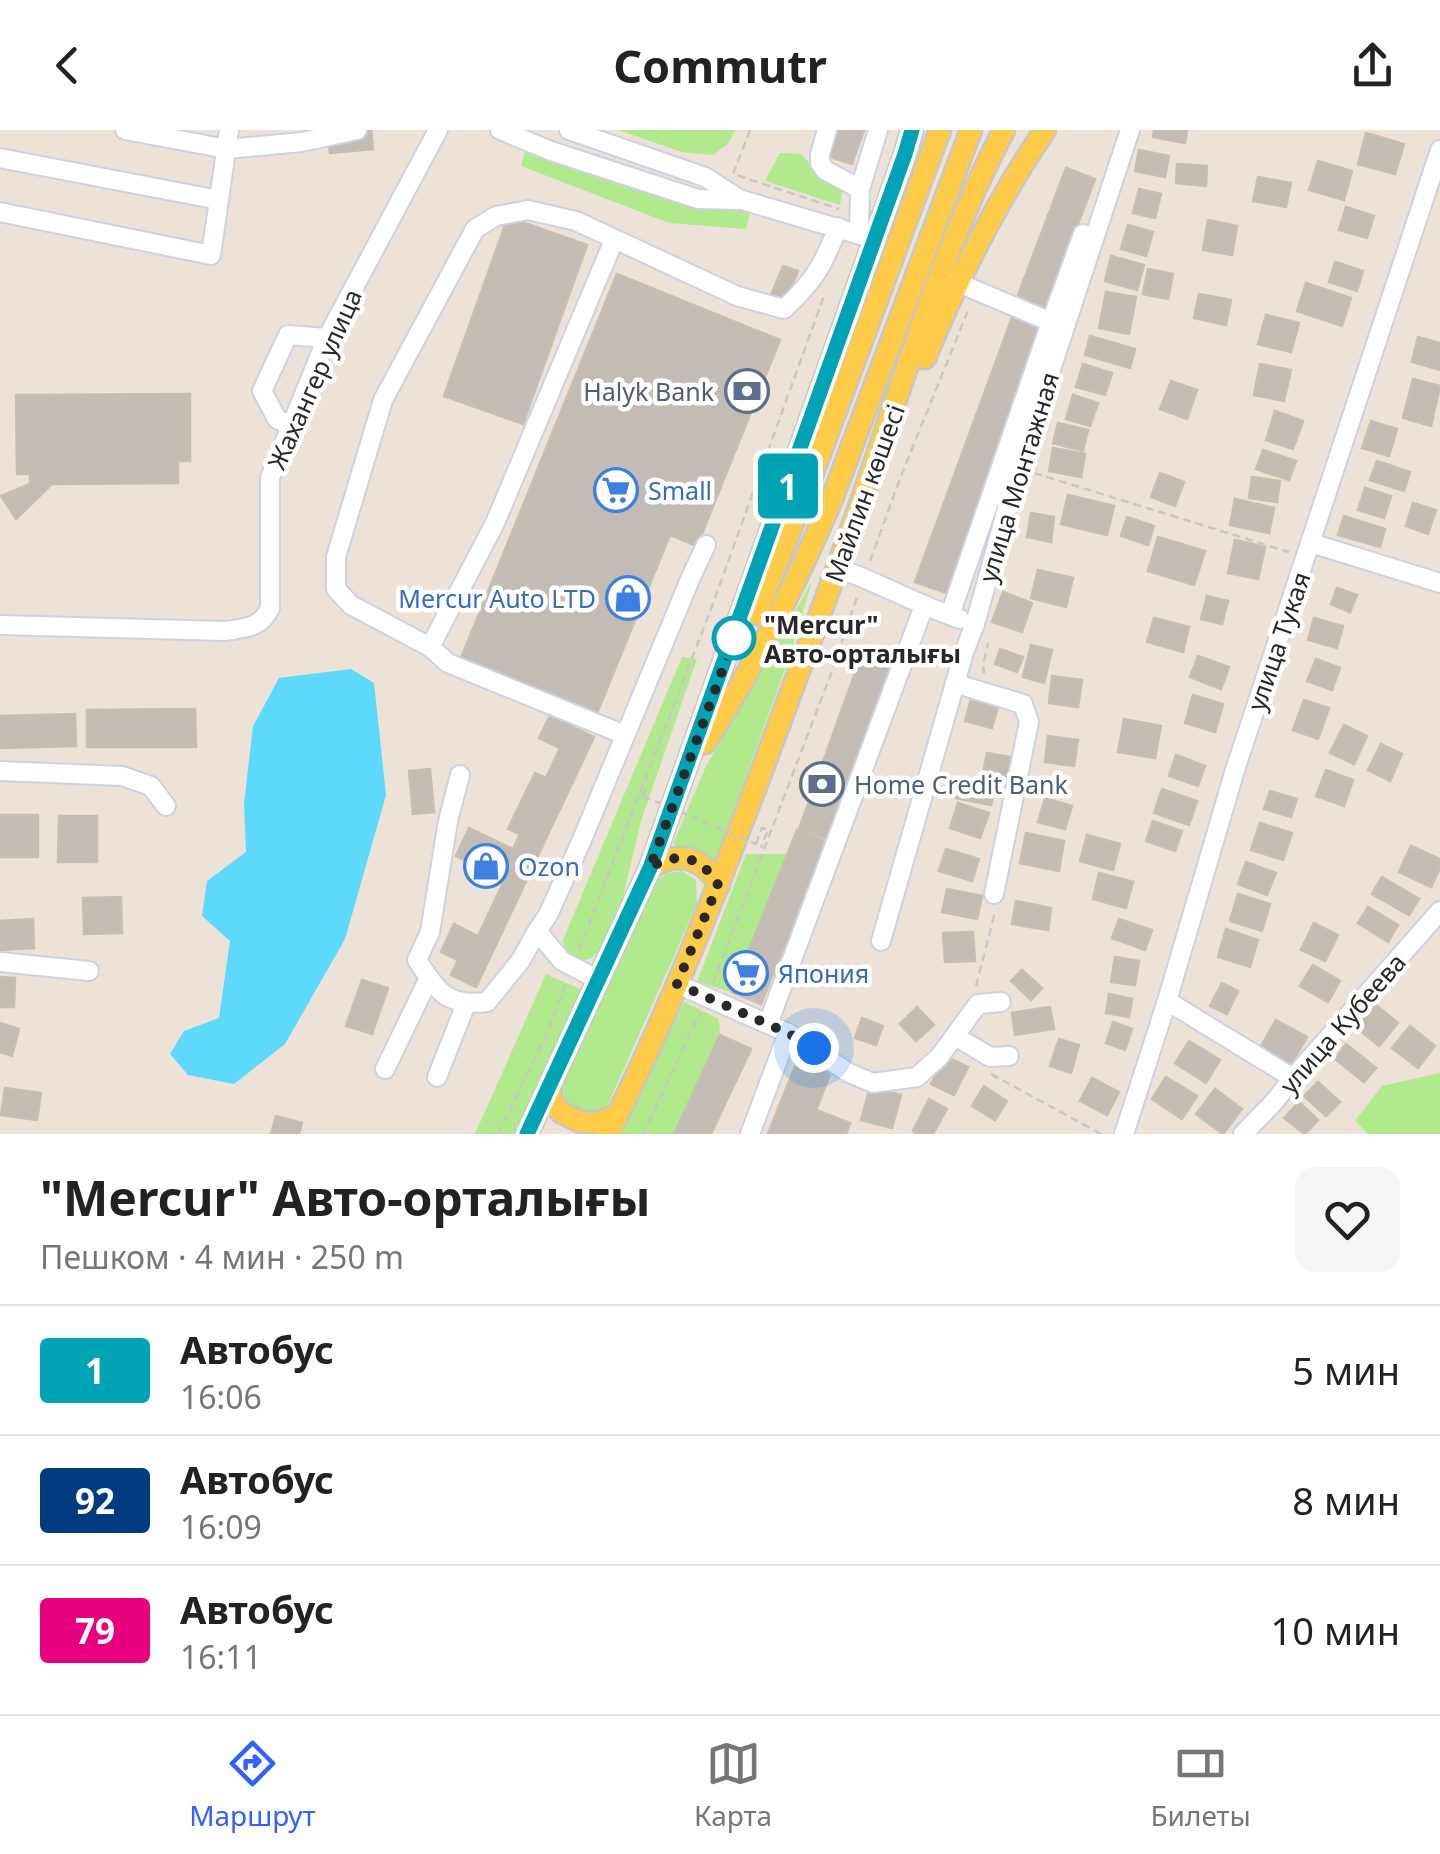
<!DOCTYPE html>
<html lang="ru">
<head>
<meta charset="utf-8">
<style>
  body { margin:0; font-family:"Noto Sans",sans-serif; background:#f6f6f6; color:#222; height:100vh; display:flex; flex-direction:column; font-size:38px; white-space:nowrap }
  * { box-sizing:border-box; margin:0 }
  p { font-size:32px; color:#767676 }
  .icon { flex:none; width:55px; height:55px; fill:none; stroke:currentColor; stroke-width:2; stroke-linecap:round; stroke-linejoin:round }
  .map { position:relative; height:1004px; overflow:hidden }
  .drawer { display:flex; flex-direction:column; background:#fff; flex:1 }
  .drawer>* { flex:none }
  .badge { padding:0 20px; border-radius:8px; font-size:35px; line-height:65px }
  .you { position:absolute; width:50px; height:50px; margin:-25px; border:8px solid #fff; border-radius:50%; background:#1a73e8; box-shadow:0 0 0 15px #1a73e833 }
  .map>.badge { position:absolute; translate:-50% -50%; box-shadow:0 0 0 5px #fff }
  .round { display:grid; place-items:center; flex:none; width:105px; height:105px; border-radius:20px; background:#f6f6f6 }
  .head { display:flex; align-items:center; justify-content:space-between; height:170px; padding:0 40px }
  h1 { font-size:48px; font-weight:700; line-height:75px }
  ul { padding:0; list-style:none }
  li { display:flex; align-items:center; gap:30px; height:130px; padding:0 40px; border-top:2px solid #e0e0e0 }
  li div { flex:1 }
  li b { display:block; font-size:38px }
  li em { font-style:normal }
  li .badge { min-width:110px; font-weight:700; text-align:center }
  header { display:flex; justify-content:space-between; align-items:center; height:130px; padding:0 40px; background:#fff; font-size:45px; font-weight:700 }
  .tabs { display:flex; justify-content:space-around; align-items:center; height:140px; border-top:2px solid #e0e0e0; background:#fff; font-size:28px; color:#767676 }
  .tabs a { display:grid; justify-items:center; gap:5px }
  .tabs .on { color:#3162ff }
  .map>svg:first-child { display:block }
  .green { fill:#b1e98d }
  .water { fill:#5dd9fb }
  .building { fill:#c3bcb4; stroke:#c7beb1; stroke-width:2.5 }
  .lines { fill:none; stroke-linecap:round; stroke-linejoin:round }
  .minor-casing { stroke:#ccd2e3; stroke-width:22 }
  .major-casing { stroke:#c7c7c7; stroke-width:25 }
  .path { stroke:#c7c7c7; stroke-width:2.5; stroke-dasharray:8 5; stroke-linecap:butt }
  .minor { stroke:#fff; stroke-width:18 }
  .major { stroke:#ffcb49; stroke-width:20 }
  .path-bridge { stroke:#c7c7c7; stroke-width:2.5; stroke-dasharray:8 5; stroke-linecap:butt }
  .line-casing { stroke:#fff; stroke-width:22 }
  .line { stroke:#00a3b4; stroke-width:15 }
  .walk { stroke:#282828; stroke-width:10; stroke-dasharray:0 18 }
  .stop-dot { fill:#fff; stroke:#00a3b4; stroke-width:5 }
  .labels { text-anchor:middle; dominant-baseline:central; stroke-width:9; stroke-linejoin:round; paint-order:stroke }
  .street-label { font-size:25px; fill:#282828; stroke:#fff }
  .service-label { font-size:25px; fill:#4e5e75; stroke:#fff; text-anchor:end }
  .shop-label { font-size:25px; fill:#366cbe; stroke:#fff; text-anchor:start }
  .stop-label { font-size:25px; font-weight:bold; fill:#282828; stroke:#fff; text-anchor:start }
</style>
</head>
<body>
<header><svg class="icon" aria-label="back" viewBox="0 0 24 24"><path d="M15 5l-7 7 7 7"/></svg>Commutr<svg class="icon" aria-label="share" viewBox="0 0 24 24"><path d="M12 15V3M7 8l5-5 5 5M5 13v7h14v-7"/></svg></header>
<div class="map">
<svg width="1440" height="1004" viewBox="0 0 1440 1004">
  <rect width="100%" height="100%" fill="#ece2d7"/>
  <!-- green -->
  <g class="green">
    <path d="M618,0H735L729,13L713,25L682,22Z"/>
    <path d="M526,18L735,76L750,83L746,99L669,93L521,36Z"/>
    <path d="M780,23L802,24L819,46L843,55L840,75L765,51Z"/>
    <path d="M812,451L790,525L715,733L673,714L706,636L746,569Z"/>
    <path d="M682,527L697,529L641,691L621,775L601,818L592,828L582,831L565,824L563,810Z"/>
    <path d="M746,724H787L732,862L697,852Z"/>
    <path d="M682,741L696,750L697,774L605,981L583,983L564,971L563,941L656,751L667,743Z"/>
    <path d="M546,844L582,860L514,1004H475Z"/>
    <path d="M684,872L719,889L720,905L674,1004H621Z"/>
    <path d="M1440,943V1004H1368L1355,991L1382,956Z"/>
  </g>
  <!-- water -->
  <path class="water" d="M351,539L374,553L386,665L345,809L285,914L234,954L188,945L170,924L184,901L219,888L230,811L202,786L207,751L246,722L244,674L253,596L279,548Z"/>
  <!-- building -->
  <g class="building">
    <path d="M327,0H371L373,19L330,23Z"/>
    <path d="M839,0H864L852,34L830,27Z"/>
    <path d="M1154,0H1187L1185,13L1153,7Z"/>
    <path d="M1366,3L1404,14L1395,44L1358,34Z"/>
    <path d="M1139,20L1169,26L1165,47L1135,41Z"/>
    <path d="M1318,31L1352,41L1344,70L1309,60Z"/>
    <path d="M1177,34L1207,36L1206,56L1176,53Z"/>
    <path d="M1066,38L1095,49L1044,184L1015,173Z"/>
    <path d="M1258,47L1291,53L1286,77L1253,71Z"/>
    <path d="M1139,59L1161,64L1155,88L1133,83Z"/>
    <path d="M1346,77L1374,86L1367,108L1339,100Z"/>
    <path d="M508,87L587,115L523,294L444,266Z"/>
    <path d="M1208,90L1237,96L1232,125L1203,120Z"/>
    <path d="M1128,95L1153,102L1146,126L1121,119Z"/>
    <path d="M1111,126L1144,135L1137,160L1105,151Z"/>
    <path d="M1335,132L1363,141L1357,161L1329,152Z"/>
    <path d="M783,136L798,141L785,173L770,168Z"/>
    <path d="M1148,139L1173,144L1168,169L1143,164Z"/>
    <path d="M617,144L780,210L697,416L670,405L597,583L461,528Z"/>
    <path d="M1306,153L1351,168L1342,196L1297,181Z"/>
    <path d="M1106,162L1136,167L1129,204L1099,198Z"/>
    <path d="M1199,164L1231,170L1226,195L1194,188Z"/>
    <path d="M1014,182L1045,193L946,463L915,452Z"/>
    <path d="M1266,185L1299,193L1291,222L1258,214Z"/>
    <path d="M1090,206L1135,219L1130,238L1085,225Z"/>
    <path d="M1418,207L1440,213V240L1412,232Z"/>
    <path d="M1083,234L1112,243L1105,265L1076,257Z"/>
    <path d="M1260,234L1291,240L1284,271L1254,265Z"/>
    <path d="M1413,249L1440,256L1431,296L1403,288Z"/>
    <path d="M1171,251L1197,260L1187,289L1160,279Z"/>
    <path d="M190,264V331H178V353L52,354L16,389L1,366L30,354V344H17L16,265Z"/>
    <path d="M1073,265L1098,273L1090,296L1066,289Z"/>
    <path d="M1275,281L1303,291L1293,319L1266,310Z"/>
    <path d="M1371,291L1397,299L1389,326L1362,318Z"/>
    <path d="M1058,293L1088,300L1083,321L1053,313Z"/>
    <path d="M1053,318L1085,324L1081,347L1049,341Z"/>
    <path d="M1263,320L1296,331L1289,350L1256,339Z"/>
    <path d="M1377,331L1410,342L1404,361L1370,350Z"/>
    <path d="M1160,343L1184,352L1175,376L1151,367Z"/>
    <path d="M1252,347L1280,351L1277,372L1249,368Z"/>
    <path d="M1365,358L1391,366L1384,388L1358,380Z"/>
    <path d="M1068,365L1114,376L1107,405L1061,394Z"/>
    <path d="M1235,369L1274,378L1269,403L1230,395Z"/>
    <path d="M1413,373L1436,380L1428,404L1406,396Z"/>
    <path d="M1031,383L1054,387L1051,412L1027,407Z"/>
    <path d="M1344,386L1385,399L1380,417L1338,405Z"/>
    <path d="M1127,387L1154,396L1148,415L1121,406Z"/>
    <path d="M1158,407L1205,421L1194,455L1148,441Z"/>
    <path d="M1235,410L1265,417L1258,449L1228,443Z"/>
    <path d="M1038,440L1073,448L1066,477L1031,468Z"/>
    <path d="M1337,458L1357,465L1350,482L1331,474Z"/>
    <path d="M1003,462L1032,473L1022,502L992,492Z"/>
    <path d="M1207,466L1228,471L1222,494L1201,489Z"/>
    <path d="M1154,488L1189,497L1183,522L1147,512Z"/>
    <path d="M1314,488L1343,496L1337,518L1308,510Z"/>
    <path d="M1031,515L1052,520L1044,553L1023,547Z"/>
    <path d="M1000,519L1023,527L1017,542L995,534Z"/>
    <path d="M861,526L890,536L828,709L799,699Z"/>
    <path d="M1198,526L1229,537L1221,559L1190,547Z"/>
    <path d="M1316,529L1340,538L1332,560L1307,551Z"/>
    <path d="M1052,546L1082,550L1078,577L1049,573Z"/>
    <path d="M1193,565L1223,574L1215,602L1185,593Z"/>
    <path d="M971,569L998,576L992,598L965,591Z"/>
    <path d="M1304,570L1329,578L1318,609L1293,600Z"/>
    <path d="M195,579L196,617H87V580Z"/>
    <path d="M75,584L76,616L0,618V586Z"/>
    <path d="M550,586L594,607L476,857L451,845L458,830L441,822L454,794L478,806L505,749L456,726L469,698L513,719L520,704L508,699L535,643L546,648L560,618L539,608Z"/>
    <path d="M1124,589L1161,596L1155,628L1118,622Z"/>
    <path d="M1344,595L1367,606L1354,634L1330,623Z"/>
    <path d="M1048,606L1078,610L1074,636L1045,632Z"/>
    <path d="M1381,614L1402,624L1390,651L1368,640Z"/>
    <path d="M987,623L1016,628L1011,655L982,650Z"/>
    <path d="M1176,625L1205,636L1198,656L1169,646Z"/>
    <path d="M430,639L434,682L413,684L409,641Z"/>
    <path d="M1326,640L1353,650L1344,676L1316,666Z"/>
    <path d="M960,650L995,657L991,675L956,668Z"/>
    <path d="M1162,659L1197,671L1189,695L1154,683Z"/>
    <path d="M1270,661L1297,669L1291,687L1264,679Z"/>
    <path d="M1045,668L1072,676L1065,699L1038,692Z"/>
    <path d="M958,673L989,683L980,708L950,698Z"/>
    <rect x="0" y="685" width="38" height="42"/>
    <path d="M59,686H97V732H58Z"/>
    <path d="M1153,691L1182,701L1175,721L1146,711Z"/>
    <path d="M1260,693L1292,703L1283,730L1251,720Z"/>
    <path d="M797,700L827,712L761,874L732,862Z"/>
    <path d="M1026,703L1064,711L1059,741L1020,733Z"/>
    <path d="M1087,705L1120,714L1113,740L1080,731Z"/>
    <path d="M1411,716L1440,729V738L1431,757L1399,742Z"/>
    <path d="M946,719L979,729L972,751L939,741Z"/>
    <path d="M1246,732L1276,743L1267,765L1238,754Z"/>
    <path d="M1099,743L1133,752L1126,778L1093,769Z"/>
    <path d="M1382,747L1419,769L1409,785L1372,764Z"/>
    <path d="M947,759L982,766L977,789L942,782Z"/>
    <path d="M1238,764L1270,774L1262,801L1230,791Z"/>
    <path d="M121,767L122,803L84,804L83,768Z"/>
    <path d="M1016,771L1051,778L1048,800L1012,794Z"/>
    <path d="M1368,777L1398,795L1388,812L1358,793Z"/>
    <path d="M33,789L34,818L0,820V791Z"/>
    <path d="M1119,789L1152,800L1145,820L1112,808Z"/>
    <path d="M1314,793L1338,805L1325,831L1301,820Z"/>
    <path d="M1226,799L1258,810L1250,837L1218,827Z"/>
    <path d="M973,802L975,831L945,832L943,803Z"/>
    <path d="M1115,827L1139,831L1135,855L1111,852Z"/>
    <path d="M1313,835L1340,851L1328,872L1300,856Z"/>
    <path d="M1022,840L1042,858L1031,870L1011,851Z"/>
    <path d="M0,847L15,848L14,877H0Z"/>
    <path d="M362,850L388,858L372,904L346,896Z"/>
    <path d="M1222,853L1238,861L1227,884L1210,876Z"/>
    <path d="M1109,864L1132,869L1129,887L1106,883Z"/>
    <path d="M1376,875L1398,893L1379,916L1357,898Z"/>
    <path d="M917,877L934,895L916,911L900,894Z"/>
    <path d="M1050,877L1054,899L1015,905L1012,883Z"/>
    <path d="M862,888L883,896L876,915L855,908Z"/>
    <path d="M1276,890L1307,907L1290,936L1260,918Z"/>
    <path d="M1113,892L1132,899L1125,920L1106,913Z"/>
    <path d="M0,893L19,899L12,926L0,922Z"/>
    <path d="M1410,896L1435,916L1418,938L1392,918Z"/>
    <path d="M720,905L751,919L711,1004H674Z"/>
    <path d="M1059,909L1079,915L1071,943L1050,936Z"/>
    <path d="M1189,911L1220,930L1206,953L1175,933Z"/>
    <path d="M1346,914L1376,938L1364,952L1335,929Z"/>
    <path d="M800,924L833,937L816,980L850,993L846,1004H768Z"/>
    <path d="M945,926L968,937L954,965L931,954Z"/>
    <path d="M1166,947L1197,966L1182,989L1152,969Z"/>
    <path d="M1092,948L1119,962L1107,985L1080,971Z"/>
    <path d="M1318,952L1340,972L1326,986L1304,966Z"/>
    <path d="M984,956L1007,971L995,990L972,976Z"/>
    <path d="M870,957L901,965L892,998L861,990Z"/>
    <path d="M5,958L41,963L37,990L1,985Z"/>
    <path d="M1215,959L1242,979L1223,1004L1196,984Z"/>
    <path d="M929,969L947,979L933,1004H918L913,1001Z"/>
    <path d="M1299,972L1318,990L1305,1004L1284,988Z"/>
    <path d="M276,986L302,993L299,1004H271Z"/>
  </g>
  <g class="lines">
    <!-- minor casing -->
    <g class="minor-casing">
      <g id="minor">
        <path d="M125,0L227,19L302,12L357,0"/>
        <path d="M500,0L551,21L698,69L742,70L874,109"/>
        <path d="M569,0L705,47L741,70"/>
        <path d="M827,0L820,24V33L825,40L860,59"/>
        <path d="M0,28L219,70"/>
        <path d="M0,82L211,125L229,0"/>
        <path d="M859,104L860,59L878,0"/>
        <path d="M614,110L495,393L430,517L448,533L625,605"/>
        <path d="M956,152L1051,192"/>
        <path d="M291,296L277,289L262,261L288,205L327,208"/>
        <path d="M1311,413L1440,453"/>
        <path d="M838,438C880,453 918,475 960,489"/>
        <path d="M950,485L1051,192L1083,104"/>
        <path d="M0,495L225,501C245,498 261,498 270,478V348L327,208L438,0"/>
        <path d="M430,517L351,475L336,459V427L383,270L475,99L496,86L528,80L576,91L737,166L784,179C814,151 823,136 838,97"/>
        <path d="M957,554L1023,574L1029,592L994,764"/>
        <path d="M0,641L122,646L151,656L166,676"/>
        <path d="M460,645L448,691L430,802L417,830C438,861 446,877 487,872L521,830L537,801"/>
        <path d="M881,811L964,522L975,494L1018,339L1130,0"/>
        <path d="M0,832L89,841"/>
        <path d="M599,850L562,831L537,801L548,785L581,712L691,447L706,415"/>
        <path d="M677,854L788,903L849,943L873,953L917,947L940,926L978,874L1001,872"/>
        <path d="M1167,871L1293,948"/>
        <path d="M768,894L924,476"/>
        <path d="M955,906L990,927L1009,926"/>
        <path d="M385,939L429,848"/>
        <path d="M437,947L466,874"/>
        <path d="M750,1004L788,903"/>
        <path d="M1124,1004L1167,871L1235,640L1440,20"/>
        <path d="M1243,1004L1274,972L1293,948L1440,781"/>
      </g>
    </g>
    <!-- major casing -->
    <g class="major-casing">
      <g id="major">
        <path d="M925,228C958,148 996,72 1045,0"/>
        <path d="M756,484L805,364L940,0"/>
        <path d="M705,613C755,535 796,454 832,369L971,0"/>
        <path d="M650,738C679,720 702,727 719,755"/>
        <path d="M550,956L552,973L562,983L581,992L599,993L618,984"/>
        <path d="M527,1004L650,738L905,24L912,0"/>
        <path d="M608,1004C668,885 717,760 764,635C797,546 831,456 863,366C906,243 943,116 1004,0"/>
      </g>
    </g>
    <!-- path -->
    <g class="path">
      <path d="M750,0L733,44L839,79"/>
      <path d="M1034,343L1289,422"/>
      <path d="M870,431L901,346L969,178"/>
      <path d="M984,544L983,536L988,513"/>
      <path d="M643,666L646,656H644"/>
      <path d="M756,714L762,698L768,700L761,718"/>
      <path d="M579,820L711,479L825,163"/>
      <path d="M713,853L832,541L857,467"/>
      <path d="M976,856L995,782"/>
      <path d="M991,944L1101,1004"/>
      <path d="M498,1004L548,901L567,851"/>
      <path d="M643,1004L700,883"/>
    </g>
    <!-- minor -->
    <use href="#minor" class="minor"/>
    <!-- major -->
    <use href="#major" class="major"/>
    <!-- path-bridge -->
    <path class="path-bridge" d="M643,666L756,714"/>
  </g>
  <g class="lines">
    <!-- line casing -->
    <g class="line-casing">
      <path id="line" d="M527,1004L650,738L905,24L912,0"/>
    </g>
    <!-- line -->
    <use href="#line" class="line"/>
    <!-- walk -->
    <path class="walk" d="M734,508L737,500L650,738C679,720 702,727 718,755L677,854L788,903L814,918"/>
  </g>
  <!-- icons -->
  <defs>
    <g id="bank-ring" transform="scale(2.25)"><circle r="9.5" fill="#fff" stroke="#5c6f8a" stroke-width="1.5"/><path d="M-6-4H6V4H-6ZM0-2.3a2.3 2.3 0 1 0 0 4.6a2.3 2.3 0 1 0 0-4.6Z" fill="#5c6f8a"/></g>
    <g id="supermarket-ring" transform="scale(2.25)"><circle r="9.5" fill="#fff" stroke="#3f7fe0" stroke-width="1.5"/><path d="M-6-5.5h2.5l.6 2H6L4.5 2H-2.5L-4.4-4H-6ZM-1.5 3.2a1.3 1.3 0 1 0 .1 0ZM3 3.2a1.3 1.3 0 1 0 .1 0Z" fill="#3f7fe0"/></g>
    <g id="shop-ring" transform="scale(2.25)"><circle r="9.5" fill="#fff" stroke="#3f7fe0" stroke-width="1.5"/><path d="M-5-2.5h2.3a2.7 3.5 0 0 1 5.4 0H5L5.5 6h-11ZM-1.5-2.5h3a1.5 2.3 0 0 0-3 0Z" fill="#3f7fe0"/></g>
  </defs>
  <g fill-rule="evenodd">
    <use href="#bank-ring" x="747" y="261"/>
    <use href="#supermarket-ring" x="616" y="360"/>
    <use href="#shop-ring" x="628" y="468"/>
    <use href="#bank-ring" x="822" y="654"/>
    <use href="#shop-ring" x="486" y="736"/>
    <use href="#supermarket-ring" x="746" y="843"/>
  </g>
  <!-- markers -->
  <circle class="stop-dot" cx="734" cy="508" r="20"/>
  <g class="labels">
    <!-- street labels -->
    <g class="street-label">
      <text transform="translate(314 249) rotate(-66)">Жахангер улица</text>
      <text transform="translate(1018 347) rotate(-73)">улица Монтажная</text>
      <text transform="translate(864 363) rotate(-70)">Майлин көшесі</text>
      <text transform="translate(1278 511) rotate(-71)">улица Тукая</text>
      <text transform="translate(1342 893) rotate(-49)">улица Кубеева</text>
    </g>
    <!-- service labels -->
    <g class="service-label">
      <text x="714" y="261">Halyk Bank</text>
      <text x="854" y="654" text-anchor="start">Home Credit Bank</text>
    </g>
    <!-- shop labels -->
    <g class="shop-label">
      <text x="648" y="360">Small</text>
      <text x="596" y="468" text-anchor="end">Mercur Auto LTD</text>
      <text x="518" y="736">Ozon</text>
      <text x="778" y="843">Япония</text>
    </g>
    <!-- stop labels -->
    <g class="stop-label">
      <text x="764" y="494">"Mercur"<tspan x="764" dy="29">Авто-орталығы</tspan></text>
    </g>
  </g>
</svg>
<div class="you" style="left:814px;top:918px"></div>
<b class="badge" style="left:788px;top:356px;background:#00a3b4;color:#fff">1</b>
</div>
<section class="drawer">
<div class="head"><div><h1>&quot;Mercur&quot; Авто-орталығы</h1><p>Пешком · 4 мин · 250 m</p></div><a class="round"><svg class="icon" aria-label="heart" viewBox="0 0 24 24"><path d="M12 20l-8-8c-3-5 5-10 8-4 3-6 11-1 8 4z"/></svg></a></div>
<ul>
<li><span class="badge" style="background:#00a3b4;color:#fff">1</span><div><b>Автобус</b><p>16:06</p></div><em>5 мин</em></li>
<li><span class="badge" style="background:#003b80;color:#fff">92</span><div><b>Автобус</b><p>16:09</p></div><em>8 мин</em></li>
<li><span class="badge" style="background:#e6007e;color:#fff">79</span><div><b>Автобус</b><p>16:11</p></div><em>10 мин</em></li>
</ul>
</section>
<nav class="tabs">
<a class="on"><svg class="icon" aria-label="directions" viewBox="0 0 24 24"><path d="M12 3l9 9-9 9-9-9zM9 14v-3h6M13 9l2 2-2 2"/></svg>Маршрут</a>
<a><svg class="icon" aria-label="map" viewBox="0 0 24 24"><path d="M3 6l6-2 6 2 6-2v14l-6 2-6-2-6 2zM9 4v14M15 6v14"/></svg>Карта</a>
<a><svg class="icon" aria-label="tickets" viewBox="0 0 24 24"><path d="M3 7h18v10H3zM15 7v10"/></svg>Билеты</a>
</nav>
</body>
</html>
